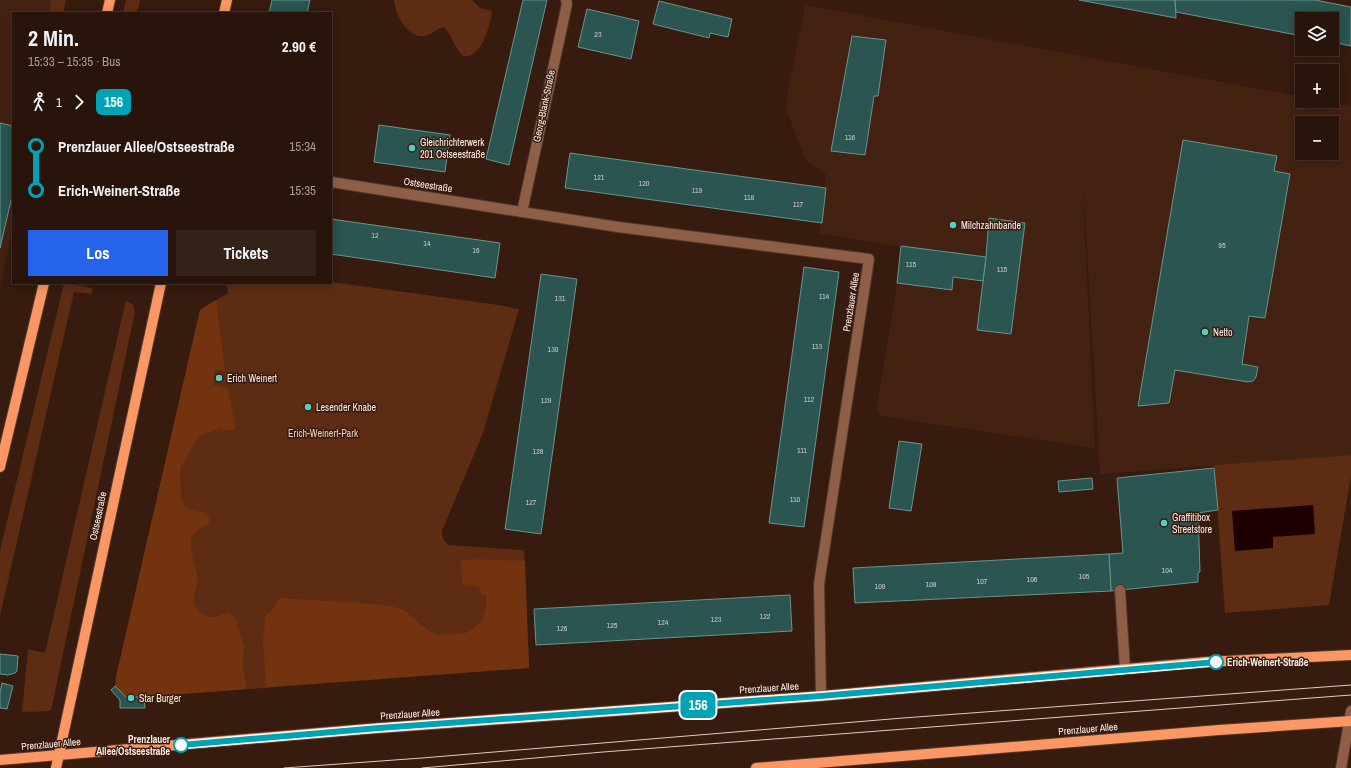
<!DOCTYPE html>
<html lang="de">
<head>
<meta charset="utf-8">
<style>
  body { margin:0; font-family:"Archivo Narrow",sans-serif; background:#342118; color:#f1f3f6; height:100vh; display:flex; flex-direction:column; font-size:15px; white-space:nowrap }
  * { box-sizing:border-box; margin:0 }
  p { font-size:13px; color:#a59e9c }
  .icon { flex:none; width:22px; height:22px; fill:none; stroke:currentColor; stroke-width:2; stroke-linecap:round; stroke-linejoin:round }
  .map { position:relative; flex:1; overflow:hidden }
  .drawer { position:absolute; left:12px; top:12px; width:320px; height:272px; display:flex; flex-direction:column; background:#28140a; border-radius:0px; box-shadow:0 2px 10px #0003,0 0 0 1px #44332b }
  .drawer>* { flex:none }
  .badge { padding:0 8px; border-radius:6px; font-size:14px; line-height:26px }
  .controls { position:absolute; left:1295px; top:12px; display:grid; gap:8px }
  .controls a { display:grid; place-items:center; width:44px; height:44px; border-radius:0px; background:#28140a; box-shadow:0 2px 10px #0003,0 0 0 1px #44332b; font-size:20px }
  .map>.badge { position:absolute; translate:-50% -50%; box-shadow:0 0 0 2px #fff }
  .legs { display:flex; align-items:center; gap:6px; height:44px; padding:0 16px; font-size:13px }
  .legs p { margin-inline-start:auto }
  .overview { display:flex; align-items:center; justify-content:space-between; height:68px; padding:0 16px }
  h1 { font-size:22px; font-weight:700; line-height:30px }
  .primary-button { display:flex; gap:8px; margin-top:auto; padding:8px 16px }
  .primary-button a { flex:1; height:46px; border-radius:0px; background:#2563eb; color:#fff; font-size:16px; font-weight:700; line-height:46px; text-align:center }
  .primary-button a+a { background:#342118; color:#f1f3f6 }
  ul { padding:0 16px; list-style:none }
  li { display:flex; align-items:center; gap:14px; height:44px; font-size:15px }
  li i { display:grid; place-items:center; width:6px; height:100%; margin:0 5px; background:currentColor }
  li i::after { content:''; width:10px; height:10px; margin:-5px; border:3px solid; border-radius:50%; background:#28140a }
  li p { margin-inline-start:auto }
  li:first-child i { background:linear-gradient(#0000 50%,currentColor 0) }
  li:last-child i { background:linear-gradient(currentColor 50%,#0000 0) }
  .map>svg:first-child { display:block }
  .built { fill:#421; fill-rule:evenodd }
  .green { fill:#5d2c13 }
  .forest { fill:#74330f }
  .water { fill:#1d0100 }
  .building { fill:#2a5550; stroke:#69948f }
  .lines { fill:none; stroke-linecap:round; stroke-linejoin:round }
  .service-casing { stroke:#52392c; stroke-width:12 }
  .minor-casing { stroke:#52392c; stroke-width:12 }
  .primary-casing { stroke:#52392c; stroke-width:12 }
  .service { stroke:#8f5e47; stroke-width:10 }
  .minor { stroke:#8f5e47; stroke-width:10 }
  .primary { stroke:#fb9665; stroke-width:10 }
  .tram { stroke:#dccbc3; stroke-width:1 }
  .line-1-casing { stroke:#fff; stroke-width:9 }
  .line-1 { stroke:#00a3b4; stroke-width:6 }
  .poi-dot { fill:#57cec1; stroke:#361b0e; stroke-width:1.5 }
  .stop-1-dot { fill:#fff; stroke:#00a3b4; stroke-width:2 }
  .labels { text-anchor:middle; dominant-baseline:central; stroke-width:3; stroke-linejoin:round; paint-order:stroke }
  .number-label { font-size:8px; fill:#c8c8c1 }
  .street-label { font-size:10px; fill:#fdeee7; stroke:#361b0e }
  .poi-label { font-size:10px; fill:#fdeee7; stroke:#361b0e; text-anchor:start }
  .park-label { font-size:10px; fill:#f6cdbb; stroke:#361b0e }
  .stop-label { font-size:10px; font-weight:bold; fill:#fdeee7; stroke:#361b0e; text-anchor:start }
</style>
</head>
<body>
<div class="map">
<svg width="1351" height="768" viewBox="0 0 1351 768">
  <rect width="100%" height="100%" fill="#361b0e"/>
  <!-- built -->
  <g class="built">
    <path d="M0,0H66L63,13H13V229L0,286Z"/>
    <path d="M805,5L1302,97V101H1322L1351,106V455L1100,474L1085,215V186L1084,217L1095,448L881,416L877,407L897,283L901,247L819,233L826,175L806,161L785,107ZM1302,123H1332V153H1302Z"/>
  </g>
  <!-- green -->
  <g class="green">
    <path d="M51,0H66L63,13H49Z"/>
    <path d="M126,0H140L137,13H123Z"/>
    <path d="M394,0H472L480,8L492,11C491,23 483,52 469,56C466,57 464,56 462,55C454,47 451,34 444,27C436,28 433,35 424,36C407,38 395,14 394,0Z"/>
    <path d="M331,282L492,304L519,309L483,433L442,531C442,538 444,541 449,545L524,550L529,668L144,697L116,677L200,310L228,293L227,283H331Z"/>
    <path d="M64,283H74L75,285L92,288V294L74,292L0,616V551Z"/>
    <path d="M126,300L133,305L135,312L52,706L50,711L22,712L28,649L45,653Z"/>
    <path d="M1351,455V476L1329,605L1225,613L1214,465Z"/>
  </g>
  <!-- forest -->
  <g class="forest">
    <path d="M216,300L225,370L215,369L213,385L228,388L236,430H224L220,428L199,436L180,468L181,499L185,508L202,512L209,516V524C204,527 195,530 192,536C187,545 195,563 197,573C200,588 186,601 201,613C209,620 219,616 228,613L235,618L244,646L243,667L247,689L144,697H126L115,686L116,677L200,310Z"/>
    <path d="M472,559L525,561L529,668L266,687L263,640L266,614L271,612L276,603L281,598L376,604L394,607L404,610L420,624L436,635L466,633L475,627L483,619L486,608V595H482L479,587L462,584L461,561Z"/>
  </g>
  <!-- water -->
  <path class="water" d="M1313,505L1315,534L1273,537V548L1235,551L1232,511Z"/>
  <!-- building -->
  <g class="building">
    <path d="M272,0H310L307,13H269Z"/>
    <path d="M523,0H547L509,165L486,159Z"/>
    <path d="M1079,0H1175L1176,18Z"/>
    <path d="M1175,0H1315L1351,7V46L1332,42V19H1302V36L1176,12Z"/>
    <path d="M659,1L732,19L728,37L710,33L709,38L653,24Z"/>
    <path d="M587,9L639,21L631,59L578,47Z"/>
    <path d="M852,36L886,40L878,96H874L865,155L831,151Z"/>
    <path d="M0,123L13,126V192L0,248Z"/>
    <path d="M379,125L450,135L445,172L374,162Z"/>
    <path d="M1183,140L1277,156L1274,171L1290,174L1265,318L1249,316L1242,364L1258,367L1256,377L1253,381L1248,382L1175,370L1169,403L1138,406Z"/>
    <path d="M570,153L826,188L822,223L565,188Z"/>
    <path d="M989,218L1025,223L1011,334L977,330L986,257Z"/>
    <path d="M331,219L500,243L495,278L331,254Z"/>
    <path d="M901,246L986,257L983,281L953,277L952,290L897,283Z"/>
    <path d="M804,267L839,272L804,527L769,523Z"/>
    <path d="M541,274L577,279L541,534L505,529Z"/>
    <path d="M899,441L922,444L911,511L889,508Z"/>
    <path d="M1214,468L1218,510L1198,513L1200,572L1198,573V582L1111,591L1109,554L1123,553L1117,478Z"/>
    <path d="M1092,478L1093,489L1059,492L1058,481Z"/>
    <path d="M1109,554L1111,591L855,603L853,568Z"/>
    <path d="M790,595L792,631L536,645L534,609Z"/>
    <path d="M0,654L18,656L17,671L15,673L8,675L0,674Z"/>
    <path d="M2,683L13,686L7,709L0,708V692Z"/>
    <path d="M115,686L126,697H144L145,708H120V700L111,690Z"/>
  </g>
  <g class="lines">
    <!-- service casing -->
    <g class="service-casing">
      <path id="service" d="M1120,590L1125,669"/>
    </g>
    <!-- minor casing -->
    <g class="minor-casing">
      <g id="minor">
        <path d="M331,182L618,227L869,259L819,584L821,696"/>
        <path d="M522,212L567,4L566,0"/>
        <path d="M1341,768L1351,711"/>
      </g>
    </g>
    <!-- primary casing -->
    <g class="primary-casing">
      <g id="primary">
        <path d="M107,13L110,0"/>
        <path d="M224,13L227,0"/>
        <path d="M0,467L44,283"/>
        <path d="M0,760L366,729L821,696L1206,662L1351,655"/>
        <path d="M56,768L161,283"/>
        <path d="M756,768L1219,730L1351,721"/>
      </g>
    </g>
    <!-- service -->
    <use href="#service" class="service"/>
    <!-- minor -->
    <use href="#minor" class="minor"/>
    <!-- primary -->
    <use href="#primary" class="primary"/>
    <!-- tram -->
    <g class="tram">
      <path d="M284,768L422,758L903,718L1351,685"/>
      <path d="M422,768L603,752L1351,695"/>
    </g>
  </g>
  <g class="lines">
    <!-- line-1 casing -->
    <g class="line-1-casing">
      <path id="line-1" d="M181,745L379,728L821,696L1216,662"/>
    </g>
    <!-- line-1 -->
    <use href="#line-1" class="line-1"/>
  </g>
  <!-- markers -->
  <g class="poi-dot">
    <circle cx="412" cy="148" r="4"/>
    <circle cx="953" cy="225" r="4"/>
    <circle cx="1205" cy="332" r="4"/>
    <circle cx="219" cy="378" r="4"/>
    <circle cx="308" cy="407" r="4"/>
    <circle cx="1164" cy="523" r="4"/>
    <circle cx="131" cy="698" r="4"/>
  </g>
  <g class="stop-1-dot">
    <circle cx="1216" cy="662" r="7"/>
    <circle cx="181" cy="745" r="7"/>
  </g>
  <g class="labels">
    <!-- number labels -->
    <g class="number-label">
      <text x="598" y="34">23</text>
      <text x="850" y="137">116</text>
      <text x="599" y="177">121</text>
      <text x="644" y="183">120</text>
      <text x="697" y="190">119</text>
      <text x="749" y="197">118</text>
      <text x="798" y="204">117</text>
      <text x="375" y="235">12</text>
      <text x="427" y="243">14</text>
      <text x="1222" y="245">95</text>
      <text x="476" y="250">16</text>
      <text x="911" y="264">115</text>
      <text x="1002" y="269">115</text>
      <text x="824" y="296">114</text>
      <text x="560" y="298">131</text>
      <text x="817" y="346">113</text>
      <text x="553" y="349">130</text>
      <text x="809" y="399">112</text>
      <text x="546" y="400">129</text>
      <text x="802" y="450">111</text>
      <text x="538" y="451">128</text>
      <text x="795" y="499">110</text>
      <text x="531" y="502">127</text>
      <text x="1167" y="570">104</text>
      <text x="1084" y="576">105</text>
      <text x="1032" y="579">106</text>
      <text x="982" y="581">107</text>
      <text x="931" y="584">108</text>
      <text x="880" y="586">109</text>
      <text x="765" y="616">122</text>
      <text x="716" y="619">123</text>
      <text x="663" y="622">124</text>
      <text x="612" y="625">125</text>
      <text x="562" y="628">126</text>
    </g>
    <!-- street labels -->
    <g class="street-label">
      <text transform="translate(544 106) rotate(-78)">Georg-Blank-Straße</text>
      <text transform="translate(428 185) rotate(9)">Ostseestraße</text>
      <text transform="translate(851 302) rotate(-81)">Prenzlauer Allee</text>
      <text transform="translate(98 516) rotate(-78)">Ostseestraße</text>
      <text transform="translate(769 688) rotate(-4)">Prenzlauer Allee</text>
      <text transform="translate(410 714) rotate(-4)">Prenzlauer Allee</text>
      <text transform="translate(1088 729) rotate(-5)">Prenzlauer Allee</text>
      <text transform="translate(51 744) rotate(-5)">Prenzlauer Allee</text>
    </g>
    <!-- poi labels -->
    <g class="poi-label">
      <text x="420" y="142">Gleichrichterwerk<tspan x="420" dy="12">201 Ostseestraße</tspan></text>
      <text x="961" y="225">Milchzahnbande</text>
      <text x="1213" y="332">Netto</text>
      <text x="227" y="378">Erich Weinert</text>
      <text x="316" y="407">Lesender Knabe</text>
      <text x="1172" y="517">Graffitibox<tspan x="1172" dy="12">Streetstore</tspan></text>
      <text x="139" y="698">Star Burger</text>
    </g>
    <!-- park labels -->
    <g class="park-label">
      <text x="323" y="433">Erich-Weinert-Park</text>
    </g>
    <!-- stop labels -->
    <g class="stop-label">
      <text x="1227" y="662">Erich-Weinert-Straße</text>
      <text x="170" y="739" text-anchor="end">Prenzlauer<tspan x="170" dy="12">Allee/Ostseestraße</tspan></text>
    </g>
  </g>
</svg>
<div class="controls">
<a><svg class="icon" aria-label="layers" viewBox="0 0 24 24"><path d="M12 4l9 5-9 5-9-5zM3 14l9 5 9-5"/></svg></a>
<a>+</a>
<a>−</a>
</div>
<b class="badge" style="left:698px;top:705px;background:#00a3b4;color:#fff">156</b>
<section class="drawer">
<div class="overview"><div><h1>2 Min.</h1><p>15:33 – 15:35 · Bus</p></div><b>2.90 €</b></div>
<div class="legs"><svg class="icon" aria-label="walk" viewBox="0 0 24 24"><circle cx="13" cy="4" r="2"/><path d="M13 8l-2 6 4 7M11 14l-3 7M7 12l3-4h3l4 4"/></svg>1<svg class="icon" aria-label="forward" viewBox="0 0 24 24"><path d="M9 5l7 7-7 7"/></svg><b class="badge" style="background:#00a3b4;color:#fff">156</b></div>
<ul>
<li><i style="color:#00a3b4"></i><b>Prenzlauer Allee/Ostseestraße</b><p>15:34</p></li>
<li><i style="color:#00a3b4"></i><b>Erich-Weinert-Straße</b><p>15:35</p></li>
</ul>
<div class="primary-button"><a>Los</a><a>Tickets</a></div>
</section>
</div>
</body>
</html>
